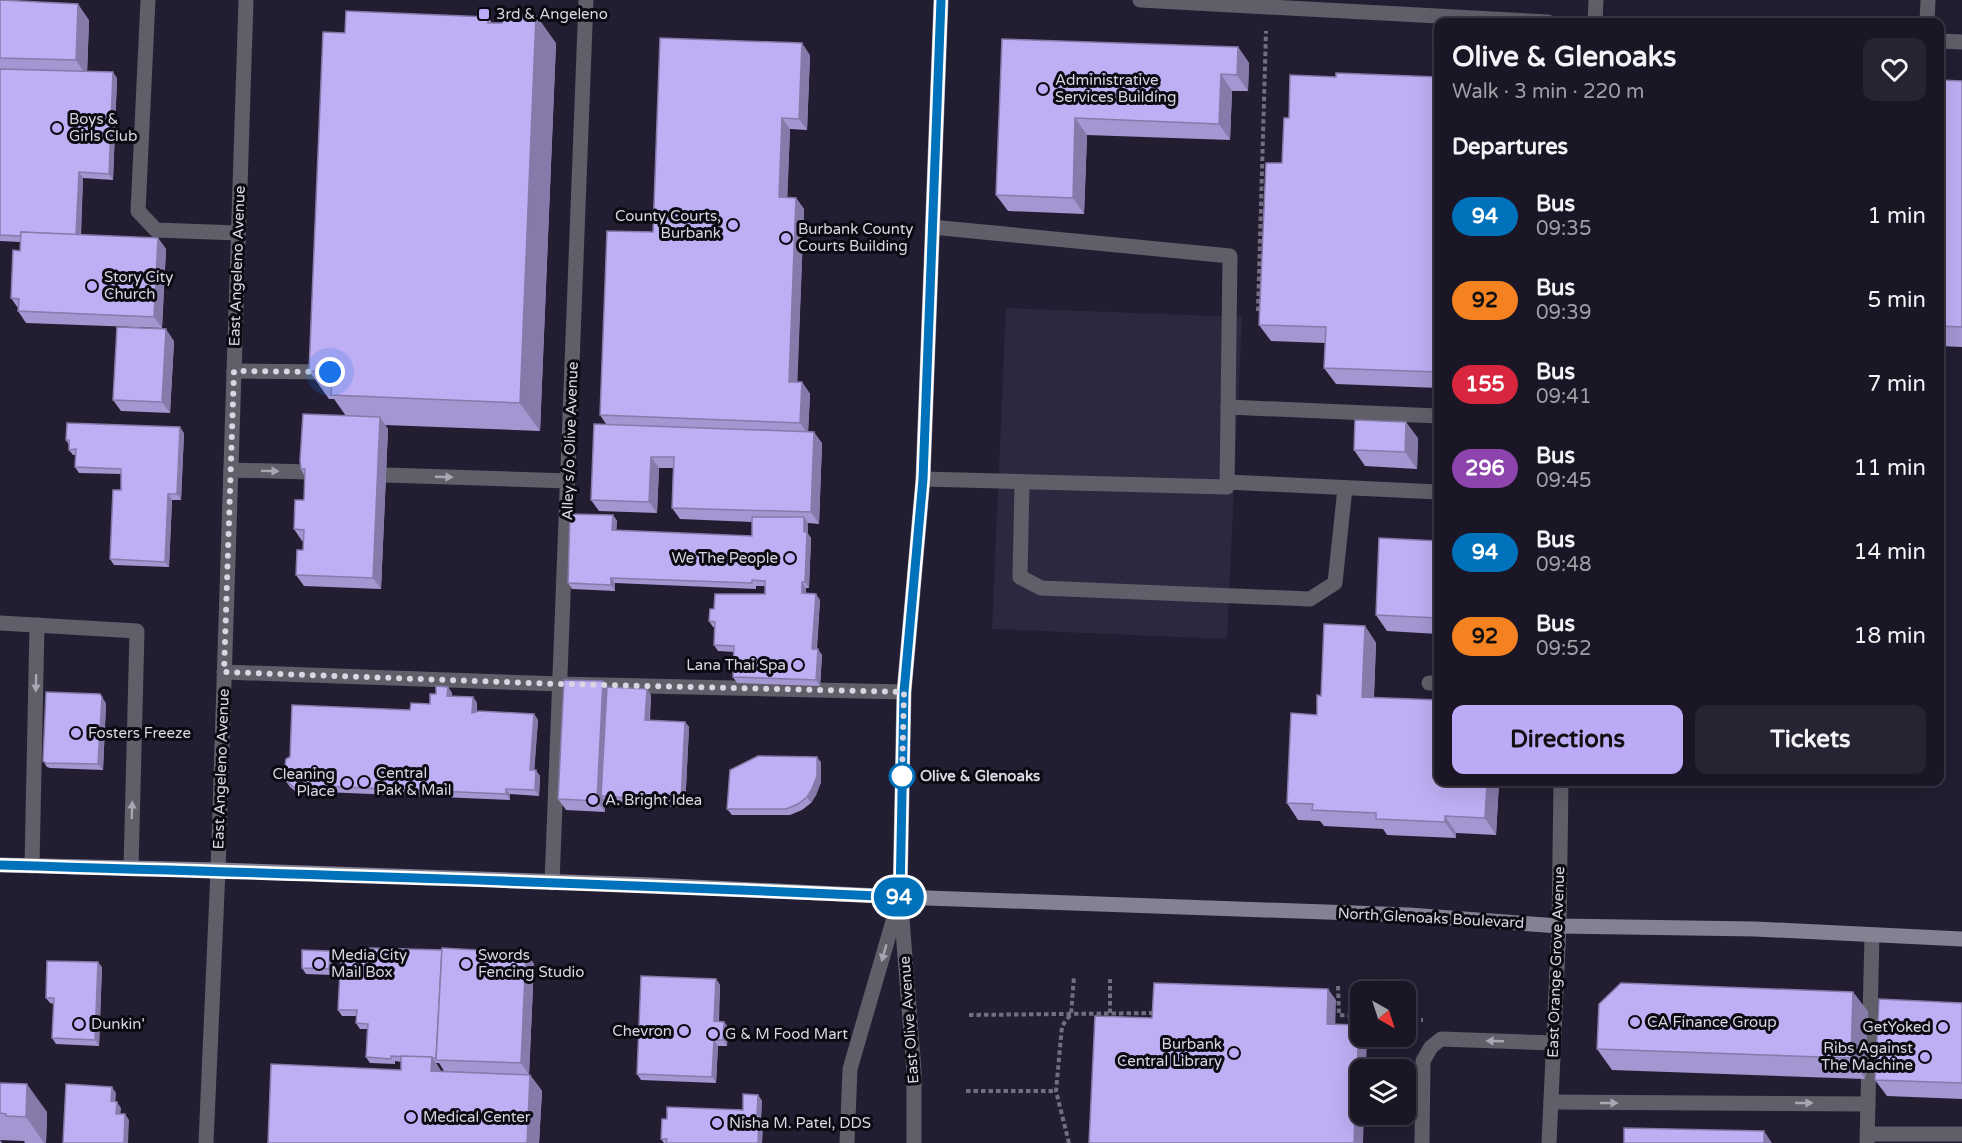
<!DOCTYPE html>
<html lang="en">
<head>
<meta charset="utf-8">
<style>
  body { margin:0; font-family:"Varela Round",sans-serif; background:#272332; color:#f1f3f6; height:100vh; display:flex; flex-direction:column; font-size:22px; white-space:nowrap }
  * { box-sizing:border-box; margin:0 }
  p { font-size:20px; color:#9f9fa7 }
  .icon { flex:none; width:33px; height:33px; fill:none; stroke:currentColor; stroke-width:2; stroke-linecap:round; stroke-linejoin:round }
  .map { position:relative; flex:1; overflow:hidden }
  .sheet { position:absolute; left:1434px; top:18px; width:510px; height:768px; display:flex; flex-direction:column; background:#1a1625; border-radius:12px; box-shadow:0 6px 24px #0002,0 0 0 2px #383542 }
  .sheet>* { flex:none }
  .badge { padding:0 12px; border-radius:20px; font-size:21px; line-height:39px }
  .needle { width:39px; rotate:141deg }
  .buttons { position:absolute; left:1350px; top:981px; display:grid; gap:12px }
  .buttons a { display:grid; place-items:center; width:66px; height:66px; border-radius:12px; background:#1a1625; box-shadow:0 6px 24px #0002,0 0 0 2px #383542; font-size:30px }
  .you { position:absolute; width:30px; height:30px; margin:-15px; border:4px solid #fff; border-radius:50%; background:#1a73e8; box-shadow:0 0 0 9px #1a73e833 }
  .map>.badge { position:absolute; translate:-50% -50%; box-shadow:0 0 0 3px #fff }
  h2 { padding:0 18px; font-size:22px; line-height:54px }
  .round { display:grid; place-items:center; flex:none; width:63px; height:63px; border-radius:12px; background:#272332 }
  .head { display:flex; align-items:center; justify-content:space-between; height:102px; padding:0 18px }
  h1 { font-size:28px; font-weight:700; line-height:45px }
  .cta { display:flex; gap:12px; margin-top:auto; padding:12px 18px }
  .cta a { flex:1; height:69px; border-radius:12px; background:#bcaaf6; color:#111; font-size:24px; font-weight:700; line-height:69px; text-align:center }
  .cta a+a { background:#272332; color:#f1f3f6 }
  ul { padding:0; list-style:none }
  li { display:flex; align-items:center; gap:18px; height:84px; padding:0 18px }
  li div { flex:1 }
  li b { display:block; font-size:22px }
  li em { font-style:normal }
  li .badge { min-width:66px; font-weight:700; text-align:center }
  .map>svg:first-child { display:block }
  .built { fill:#2d2840 }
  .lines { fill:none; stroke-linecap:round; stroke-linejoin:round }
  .path { stroke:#726e7f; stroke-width:4; stroke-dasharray:4.5 3; stroke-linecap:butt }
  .service { stroke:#605e69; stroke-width:15 }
  .minor { stroke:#605e69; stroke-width:15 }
  .tertiary { stroke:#605e69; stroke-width:15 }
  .secondary { stroke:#848192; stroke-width:15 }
  .wall { fill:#a396d1 }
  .shaded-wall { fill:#857aaa }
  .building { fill:#beaef3; stroke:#857aaa; stroke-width:1.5 }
  .oneway { fill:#a8a6b2 }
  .line-casing { stroke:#fff; stroke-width:14 }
  .line { stroke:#0072bc; stroke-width:9 }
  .walk { stroke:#d8d6e3; stroke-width:6; stroke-dasharray:0 10.8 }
  .poi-dot { fill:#bcaaf6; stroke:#0b0911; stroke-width:2 }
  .stop-dot { fill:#fff; stroke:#0072bc; stroke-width:3 }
  .labels { text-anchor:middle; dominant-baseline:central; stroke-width:6; stroke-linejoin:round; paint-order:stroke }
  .poi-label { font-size:15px; fill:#d8d6e3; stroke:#0b0911; text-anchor:start }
  .street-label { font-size:15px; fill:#d8d6e3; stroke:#0b0911 }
  .stop-label { font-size:15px; font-weight:bold; fill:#d8d6e3; stroke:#0b0911; text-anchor:start }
</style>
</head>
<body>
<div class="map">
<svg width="1962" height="1143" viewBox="0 0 1962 1143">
  <rect width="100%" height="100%" fill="#221d31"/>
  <!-- built -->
  <path class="built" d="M1006,308L1242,317L1227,639L992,629Z"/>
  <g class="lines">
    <!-- path -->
    <g class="path">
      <path d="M1258,311L1266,31"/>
      <path d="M1338,986L1339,1015L1360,1017"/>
      <path d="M1110,1013V979"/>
      <path d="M969,1015L1155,1013"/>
      <path d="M1406,1019L1423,1020"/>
      <path d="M966,1091H1056"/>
      <path d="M1069,1143L1056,1091L1062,1026L1071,1014L1074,977"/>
    </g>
    <!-- service -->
    <g class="service">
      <path d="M148,0L138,211L156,230L238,233"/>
      <path d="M1927,22L1928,0"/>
      <path d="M234,371L330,372"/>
      <path d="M1228,407L1438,416"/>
      <path d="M231,470L308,472"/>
      <path d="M386,475L568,481"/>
      <path d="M923,479L1227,487L1230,256L932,227"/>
      <path d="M1227,482L1438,492"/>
      <path d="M1022,483L1020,577L1041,588L1310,599L1335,583L1345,488"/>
      <path d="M0,623L137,631L131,868"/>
      <path d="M224,672L560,684L904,692"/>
      <path d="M1429,683H1438"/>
      <path d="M32,866L37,625"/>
      <path d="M552,883L586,0"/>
      <path d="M1551,1102L1868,1104"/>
      <path d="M1868,1134H1962"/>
      <path d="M1422,1143L1423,1061L1431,1047L1441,1039L1554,1043"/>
      <path d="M1867,1143L1872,935"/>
    </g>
    <!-- minor -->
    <g class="minor">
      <path d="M1140,0L1548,22"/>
      <path d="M1940,41L1962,42"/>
      <path d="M206,1143L218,870"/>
    </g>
    <!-- tertiary -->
    <g class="tertiary">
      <path d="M1595,22L1596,0"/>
      <path d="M218,870L246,0"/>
      <path d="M901,906L914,1071V1143"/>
      <path d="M847,1143L850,1069L900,897"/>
      <path d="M1549,1143L1559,926L1561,782"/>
    </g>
    <!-- secondary -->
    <g class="secondary">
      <path d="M0,865L218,870L652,885L900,897L1409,915L1559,926L1755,929L1962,939"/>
      <path d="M900,897L904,692L923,479L941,0"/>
    </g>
  </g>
  <!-- wall -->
  <g class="wall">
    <path d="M0,0L89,20L87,71L117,78L113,180L83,178L81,235L158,238L166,249L162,328L26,323L18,311V308L11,298L20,251V242L0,241Z"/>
    <path d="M488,17L492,23L556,43L540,431L385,425L388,429L381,589L304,586L296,575L303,550V541H302L294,529L304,500V475L301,469L346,416L334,399H329L309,371L345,33Z"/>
    <path d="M1002,39L1238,47L1249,63L1248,91H1232L1230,140L1087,135L1084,214L1008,211L996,195Z"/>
    <path d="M810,55L807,130L790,129L787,197L796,198L804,209L797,382H802L810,394L808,432L822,443L819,524L808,523V534L811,538L809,588H806V594L820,600L817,649L822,655L820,686L737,683L733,677L734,652L718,651L714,645L715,627H713L709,621L714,609L765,594V586H756V589L615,583V591L572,589L568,583L613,515L617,521L616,531L752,536V522L680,519L672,508L673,468H659L657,513L599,511L591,500L606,424L600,415L653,232Z"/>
    <path d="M1336,77H1438V388L1336,384L1324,368L1325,343L1271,341L1259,325L1282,163L1289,118Z"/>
    <path d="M1940,80L1962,81V347L1940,346Z"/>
    <path d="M174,341L170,413L121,411L113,400Z"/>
    <path d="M184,433L181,500H172L169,567L114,565L110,559L121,490V474L79,473L75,467V455H73L69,450V445L66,440Z"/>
    <path d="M1418,438L1417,469L1365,466L1354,450Z"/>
    <path d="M1438,541V634L1387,631L1376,615Z"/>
    <path d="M1940,573H1941L1945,579L1944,610H1940Z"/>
    <path d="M1365,626L1376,643L1374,698L1499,782L1496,835L1456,833V838L1387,835L1383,829L1324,826L1320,821L1298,820L1287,803L1317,715L1321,696Z"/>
    <path d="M448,687L452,693V696L473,697L477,703V712L534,714L538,720L534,770L540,776L539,796L510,794V800L324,792L322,795L315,798L299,794L290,787L286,781L410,710L430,704L436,694Z"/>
    <path d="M607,687L651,695L650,720L685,722L689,727L685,808L605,801V812L566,810L558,799Z"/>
    <path d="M106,703L103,770L50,768L47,767L43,761Z"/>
    <path d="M821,762V782L816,795L811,803L802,810L790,815H732L727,809Z"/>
    <path d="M371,953H526L534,964L529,1075L444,1071L439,1063H436L441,1071L530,1075L542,1091L539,1143H268L401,1070V1062L395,1061V1064L370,1063L366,1057L367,1029H360L356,1023L357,1016H342L338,1010Z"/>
    <path d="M334,956L333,975L306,974L302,968Z"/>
    <path d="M102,967L99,1046L56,1044L52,1038L54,1004L50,1003L46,998Z"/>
    <path d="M716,979L720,985L719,1021L724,1022L728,1027L727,1046H718L716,1083L641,1080L637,1074Z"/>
    <path d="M1853,992L1868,1012L1865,1079L1612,1070L1597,1049Z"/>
    <path d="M1962,1003V1099L1887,1096L1875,1080Z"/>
    <path d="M0,1083L47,1112L46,1143H25L24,1141L0,1140L2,1143H0Z"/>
    <path d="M758,1095L762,1101L761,1118L763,1120L762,1143H664L661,1139L667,1119L743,1110Z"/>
  </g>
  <!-- shaded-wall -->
  <g class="shaded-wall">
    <path d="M78,4L89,20L87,77L76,60Z"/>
    <path d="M536,15L556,43L540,431L520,403Z"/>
    <path d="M802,43L810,55L807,130L799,119Z"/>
    <path d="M1238,47L1249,63L1248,91L1237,75Z"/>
    <path d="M113,72L117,78L113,180L109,174Z"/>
    <path d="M1221,74L1232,91L1230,140L1219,124Z"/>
    <path d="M782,118L790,129L787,208L779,197Z"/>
    <path d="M1075,118L1087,135L1084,214L1073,198Z"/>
    <path d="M79,172L83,178L80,244L76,239Z"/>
    <path d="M796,198L804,209L797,393L789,382Z"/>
    <path d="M158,238L166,249L162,328L154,317Z"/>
    <path d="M166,329L174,341L170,413L162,402Z"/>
    <path d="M802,382L810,394L808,434L800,423Z"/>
    <path d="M380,417L388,429L381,589L373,578Z"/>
    <path d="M1406,422L1418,438L1417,469L1405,452Z"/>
    <path d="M180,427L184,433L181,500L177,494Z"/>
    <path d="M814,432L822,443L819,524L811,512Z"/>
    <path d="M651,457L659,468L657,513L649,502Z"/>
    <path d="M168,494L172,500L169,567L165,562Z"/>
    <path d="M613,515L617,521L616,536L612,530Z"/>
    <path d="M804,517L808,523V534L811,538L809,588L805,582L804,532Z"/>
    <path d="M1941,573L1945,579L1944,610L1940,604Z"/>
    <path d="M611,578L615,583V591L611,585Z"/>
    <path d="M802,582L806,588V599L802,593Z"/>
    <path d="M816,594L820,600L816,655L812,649Z"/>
    <path d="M1365,626L1376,643L1373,713L1362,697Z"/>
    <path d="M818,649L822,655L820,686L816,680Z"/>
    <path d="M603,681L611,693L601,796L605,801V812L597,801Z"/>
    <path d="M448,687L452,693L451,702L447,696Z"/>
    <path d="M647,689L651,695L649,726L645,720Z"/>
    <path d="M102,697L106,703L103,770L98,764Z"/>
    <path d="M473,697L477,703L476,718L472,713Z"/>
    <path d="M534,714L538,720L534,776L530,770Z"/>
    <path d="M685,722L689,727L685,808L681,802Z"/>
    <path d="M817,757L821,762V782L816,795L811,803L807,797Z"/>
    <path d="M536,770L540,776L539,796L535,790Z"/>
    <path d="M1487,782H1499L1496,835L1485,818Z"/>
    <path d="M320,786L324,792L322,795L318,789Z"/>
    <path d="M506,789L510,794V800L506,794Z"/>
    <path d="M1445,816L1456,833V838L1445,822Z"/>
    <path d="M330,951L334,956L333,975L329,969Z"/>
    <path d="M526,953L534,964L529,1075L521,1063Z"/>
    <path d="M98,962L102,967L99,1046L95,1040Z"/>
    <path d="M716,979L720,985L718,1027L714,1021Z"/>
    <path d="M1328,989L1336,1000L1335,1035L1327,1024Z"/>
    <path d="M1853,992L1868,1012L1865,1079L1851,1058Z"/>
    <path d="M724,1022L728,1027L727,1046L723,1040Z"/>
    <path d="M1359,1025L1360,1027V1036H1367L1366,1070H1360V1114H1364L1363,1143H1354Z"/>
    <path d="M714,1040L718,1046L716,1083L712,1077Z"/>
    <path d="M432,1057L443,1074L431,1071Z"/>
    <path d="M530,1075L542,1091L539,1143H527Z"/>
    <path d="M27,1084L47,1112L46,1143H44L26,1117Z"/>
    <path d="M112,1087L116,1093L115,1107L111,1101Z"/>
    <path d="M758,1095L762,1101L761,1118L763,1120L762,1143H758L757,1115Z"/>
    <path d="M117,1102L121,1108L120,1120L116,1114Z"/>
    <path d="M125,1114L129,1120L128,1143H124Z"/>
    <path d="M1764,1131L1772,1143H1764Z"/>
  </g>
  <!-- building -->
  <g class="building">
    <path d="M0,0L78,4L76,60L0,58Z"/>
    <path d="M346,11L488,17V23H502L503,14L536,15L520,403L331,395L332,372L309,371L323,32L345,33Z"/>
    <path d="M660,38L802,43L799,119L782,118L779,197L796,198L789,382H802L800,423L600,415L607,231L653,232Z"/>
    <path d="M1002,39L1238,47L1237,75L1221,74L1219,124L1075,118L1073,198L996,195Z"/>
    <path d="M0,69L113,72L109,174L79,172L76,235L21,232V236L0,235Z"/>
    <path d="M1336,73L1438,77V372L1324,368L1326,327L1259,325L1266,163H1282L1284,118H1289L1290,75L1336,77Z"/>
    <path d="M1940,80L1962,81V327L1940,326Z"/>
    <path d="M21,232L158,238L154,317L18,311L19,299L11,298L13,250L20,251Z"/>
    <path d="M117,327L166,329L162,402L113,400Z"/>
    <path d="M303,414L380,417L373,578L296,575L297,550H303L304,530L294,529L295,500H304L305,469H301L300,461Z"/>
    <path d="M1355,420L1406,422L1405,452L1354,450Z"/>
    <path d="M67,423L180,427L177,494H168L165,562L110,559L113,490H121V469L75,467L76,449L69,450V440H66Z"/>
    <path d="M594,424L814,432L811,512L672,508L674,457H651L649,502L591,500Z"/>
    <path d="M570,514L613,515L612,530L752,536V517H804V532H807L805,582H802V593L816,594L812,649H818L816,680L733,677L734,646L714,645L715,622L709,621L710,609H714L715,594H765V581L752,580V583L611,578V585L568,583Z"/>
    <path d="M1379,538L1438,541V618L1376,615Z"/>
    <path d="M1940,573H1941L1940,604Z"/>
    <path d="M1324,624L1365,626L1362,697L1438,700V782H1487L1485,818L1445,816V822L1376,819V813L1312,810L1313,804L1287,803L1291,713L1317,715V695L1321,696Z"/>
    <path d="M564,680L603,681L597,801L558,799Z"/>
    <path d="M436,686L448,687L447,696L473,697L472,713L479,711L534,714L530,770H536L535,790L506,789V794L320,786L318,789L310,792L295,788L286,781L284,774L286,759L290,757L292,705L410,710L411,703L430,704V694H436Z"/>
    <path d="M607,687L647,689L645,720L685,722L681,802L601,796Z"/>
    <path d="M46,692L100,694L102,697L98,764L46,763L43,761Z"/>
    <path d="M758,756L817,757V776L812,789L807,797L798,804L786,809H727L730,770Z"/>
    <path d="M370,948L442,950L436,1058L391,1056V1059L366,1057L368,1024L356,1023L357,1010H338L341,952L371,953Z"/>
    <path d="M442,948L526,953L521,1063L436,1060Z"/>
    <path d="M302,950L330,951L329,969L302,968Z"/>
    <path d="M47,961L98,962L95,1040L52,1038L54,998H46Z"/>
    <path d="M641,976L716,979L714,1021L724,1022L723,1040H714L712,1077L637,1074Z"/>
    <path d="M1154,983L1328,989L1327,1024L1359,1025L1354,1143H1089L1095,1016L1152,1018Z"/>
    <path d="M1621,983L1853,992L1851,1058L1597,1049L1599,1004Z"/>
    <path d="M1879,999L1962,1003V1083L1875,1080Z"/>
    <path d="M401,1056L432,1057L431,1071L530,1075L527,1143H268L271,1064L401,1070Z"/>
    <path d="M0,1083L27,1084L26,1117L6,1116V1114L0,1113Z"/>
    <path d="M66,1084L112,1087L111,1101L117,1102L116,1114H125L124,1143H63Z"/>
    <path d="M743,1094L758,1095L757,1115H759L758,1143H666L667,1139H661L662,1119H667V1107L743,1110Z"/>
    <path d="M1624,1128L1764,1131V1143H1624Z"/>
  </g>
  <!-- one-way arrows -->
  <defs><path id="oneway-solid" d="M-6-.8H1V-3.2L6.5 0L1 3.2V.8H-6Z" transform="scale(1.5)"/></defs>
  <g class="oneway">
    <use href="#oneway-solid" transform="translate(270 471) rotate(1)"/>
    <use href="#oneway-solid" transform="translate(444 477) rotate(2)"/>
    <use href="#oneway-solid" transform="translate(36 683) rotate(91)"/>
    <use href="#oneway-solid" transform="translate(132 810) rotate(-88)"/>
    <use href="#oneway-solid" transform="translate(884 953) rotate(106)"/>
    <use href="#oneway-solid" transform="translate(1495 1041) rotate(-178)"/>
    <use href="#oneway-solid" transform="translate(1609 1103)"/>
    <use href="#oneway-solid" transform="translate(1804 1103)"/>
  </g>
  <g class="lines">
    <!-- line casing -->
    <g class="line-casing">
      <path id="line" d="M0,865C300,874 600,883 900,897L904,692L923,479L941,0"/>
    </g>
    <!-- line -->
    <use href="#line" class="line"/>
    <!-- walk -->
    <path class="walk" d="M330,372L234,371L224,672L560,684L904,692L902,776"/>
  </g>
  <!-- markers -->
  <g class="poi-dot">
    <rect x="478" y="8" width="12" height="12" rx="3"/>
    <circle cx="1043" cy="89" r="6"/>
    <circle cx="57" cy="128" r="6"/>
    <circle cx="733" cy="225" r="6"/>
    <circle cx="786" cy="238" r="6"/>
    <circle cx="92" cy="286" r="6"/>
    <circle cx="790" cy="558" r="6"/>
    <circle cx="798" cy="665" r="6"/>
    <circle cx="76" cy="733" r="6"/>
    <circle cx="364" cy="782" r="6"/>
    <circle cx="347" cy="783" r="6"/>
    <circle cx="593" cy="800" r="6"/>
    <circle cx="319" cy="964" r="6"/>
    <circle cx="466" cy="964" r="6"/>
    <circle cx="1635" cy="1022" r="6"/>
    <circle cx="79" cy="1024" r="6"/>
    <circle cx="1943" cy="1027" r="6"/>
    <circle cx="684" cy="1031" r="6"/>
    <circle cx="713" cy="1034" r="6"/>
    <circle cx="1234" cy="1053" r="6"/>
    <circle cx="1925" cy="1057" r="6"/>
    <circle cx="411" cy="1117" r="6"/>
    <circle cx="717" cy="1123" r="6"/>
  </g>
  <circle class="stop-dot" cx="902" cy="776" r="12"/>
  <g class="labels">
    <!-- poi labels -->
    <g class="poi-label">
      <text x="496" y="14">3rd &amp; Angeleno</text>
      <text x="1055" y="80">Administrative<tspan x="1055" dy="17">Services Building</tspan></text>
      <text x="69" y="119">Boys &amp;<tspan x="69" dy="17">Girls Club</tspan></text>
      <text x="721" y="216" text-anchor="end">County Courts,<tspan x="721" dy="17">Burbank</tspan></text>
      <text x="798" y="229">Burbank County<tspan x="798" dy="17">Courts Building</tspan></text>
      <text x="104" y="277">Story City<tspan x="104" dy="17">Church</tspan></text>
      <text x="778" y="558" text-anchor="end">We The People</text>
      <text x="786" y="665" text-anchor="end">Lana Thai Spa</text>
      <text x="88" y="733">Fosters Freeze</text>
      <text x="376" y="773">Central<tspan x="376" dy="17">Pak &amp; Mail</tspan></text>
      <text x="335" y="774" text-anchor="end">Cleaning<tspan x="335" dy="17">Place</tspan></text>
      <text x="605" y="800">A. Bright Idea</text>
      <text x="331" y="955">Media City<tspan x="331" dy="17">Mail Box</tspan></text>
      <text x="478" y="955">Swords<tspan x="478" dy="17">Fencing Studio</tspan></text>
      <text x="1647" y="1022">CA Finance Group</text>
      <text x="91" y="1024">Dunkin'</text>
      <text x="1931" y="1027" text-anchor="end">GetYoked</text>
      <text x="672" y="1031" text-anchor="end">Chevron</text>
      <text x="725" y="1034">G &amp; M Food Mart</text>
      <text x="1222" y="1044" text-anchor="end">Burbank<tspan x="1222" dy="17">Central Library</tspan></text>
      <text x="1913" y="1048" text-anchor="end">Ribs Against<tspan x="1913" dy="17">The Machine</tspan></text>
      <text x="423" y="1117">Medical Center</text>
      <text x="729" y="1123">Nisha M. Patel, DDS</text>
    </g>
    <!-- street labels -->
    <g class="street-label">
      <text transform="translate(237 266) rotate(-88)">East Angeleno Avenue</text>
      <text transform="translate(570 441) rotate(-88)">Alley s/o Olive Avenue</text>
      <text transform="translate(221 769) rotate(-88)">East Angeleno Avenue</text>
      <text transform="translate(1431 918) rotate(3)">North Glenoaks Boulevard</text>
      <text transform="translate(1556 962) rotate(-88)">East Orange Grove Avenue</text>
      <text transform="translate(909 1020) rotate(-94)">East Olive Avenue</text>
    </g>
    <!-- stop labels -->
    <g class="stop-label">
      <text x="920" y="776">Olive &amp; Glenoaks</text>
    </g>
  </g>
</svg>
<div class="buttons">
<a><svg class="needle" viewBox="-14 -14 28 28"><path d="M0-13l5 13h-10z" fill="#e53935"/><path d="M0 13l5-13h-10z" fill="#9f9fa7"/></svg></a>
<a><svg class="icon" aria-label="layers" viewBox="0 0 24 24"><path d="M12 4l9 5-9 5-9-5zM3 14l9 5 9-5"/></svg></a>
</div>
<div class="you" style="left:330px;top:372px"></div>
<b class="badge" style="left:899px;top:897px;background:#0072bc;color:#fff">94</b>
<section class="sheet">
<div class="head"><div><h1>Olive &amp; Glenoaks</h1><p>Walk · 3 min · 220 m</p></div><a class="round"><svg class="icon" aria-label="heart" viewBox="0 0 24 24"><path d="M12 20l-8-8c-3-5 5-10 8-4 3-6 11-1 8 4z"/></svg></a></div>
<h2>Departures</h2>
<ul>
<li><span class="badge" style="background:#0072bc;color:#fff">94</span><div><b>Bus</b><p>09:35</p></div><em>1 min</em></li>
<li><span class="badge" style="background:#f58220;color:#111">92</span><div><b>Bus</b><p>09:39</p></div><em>5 min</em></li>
<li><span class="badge" style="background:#d7263d;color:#fff">155</span><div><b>Bus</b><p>09:41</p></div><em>7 min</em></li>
<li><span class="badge" style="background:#8e44ad;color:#fff">296</span><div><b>Bus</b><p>09:45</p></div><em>11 min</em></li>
<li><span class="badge" style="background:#0072bc;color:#fff">94</span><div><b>Bus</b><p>09:48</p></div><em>14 min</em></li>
<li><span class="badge" style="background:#f58220;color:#111">92</span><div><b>Bus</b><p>09:52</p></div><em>18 min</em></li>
</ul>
<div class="cta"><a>Directions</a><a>Tickets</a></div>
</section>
</div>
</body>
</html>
